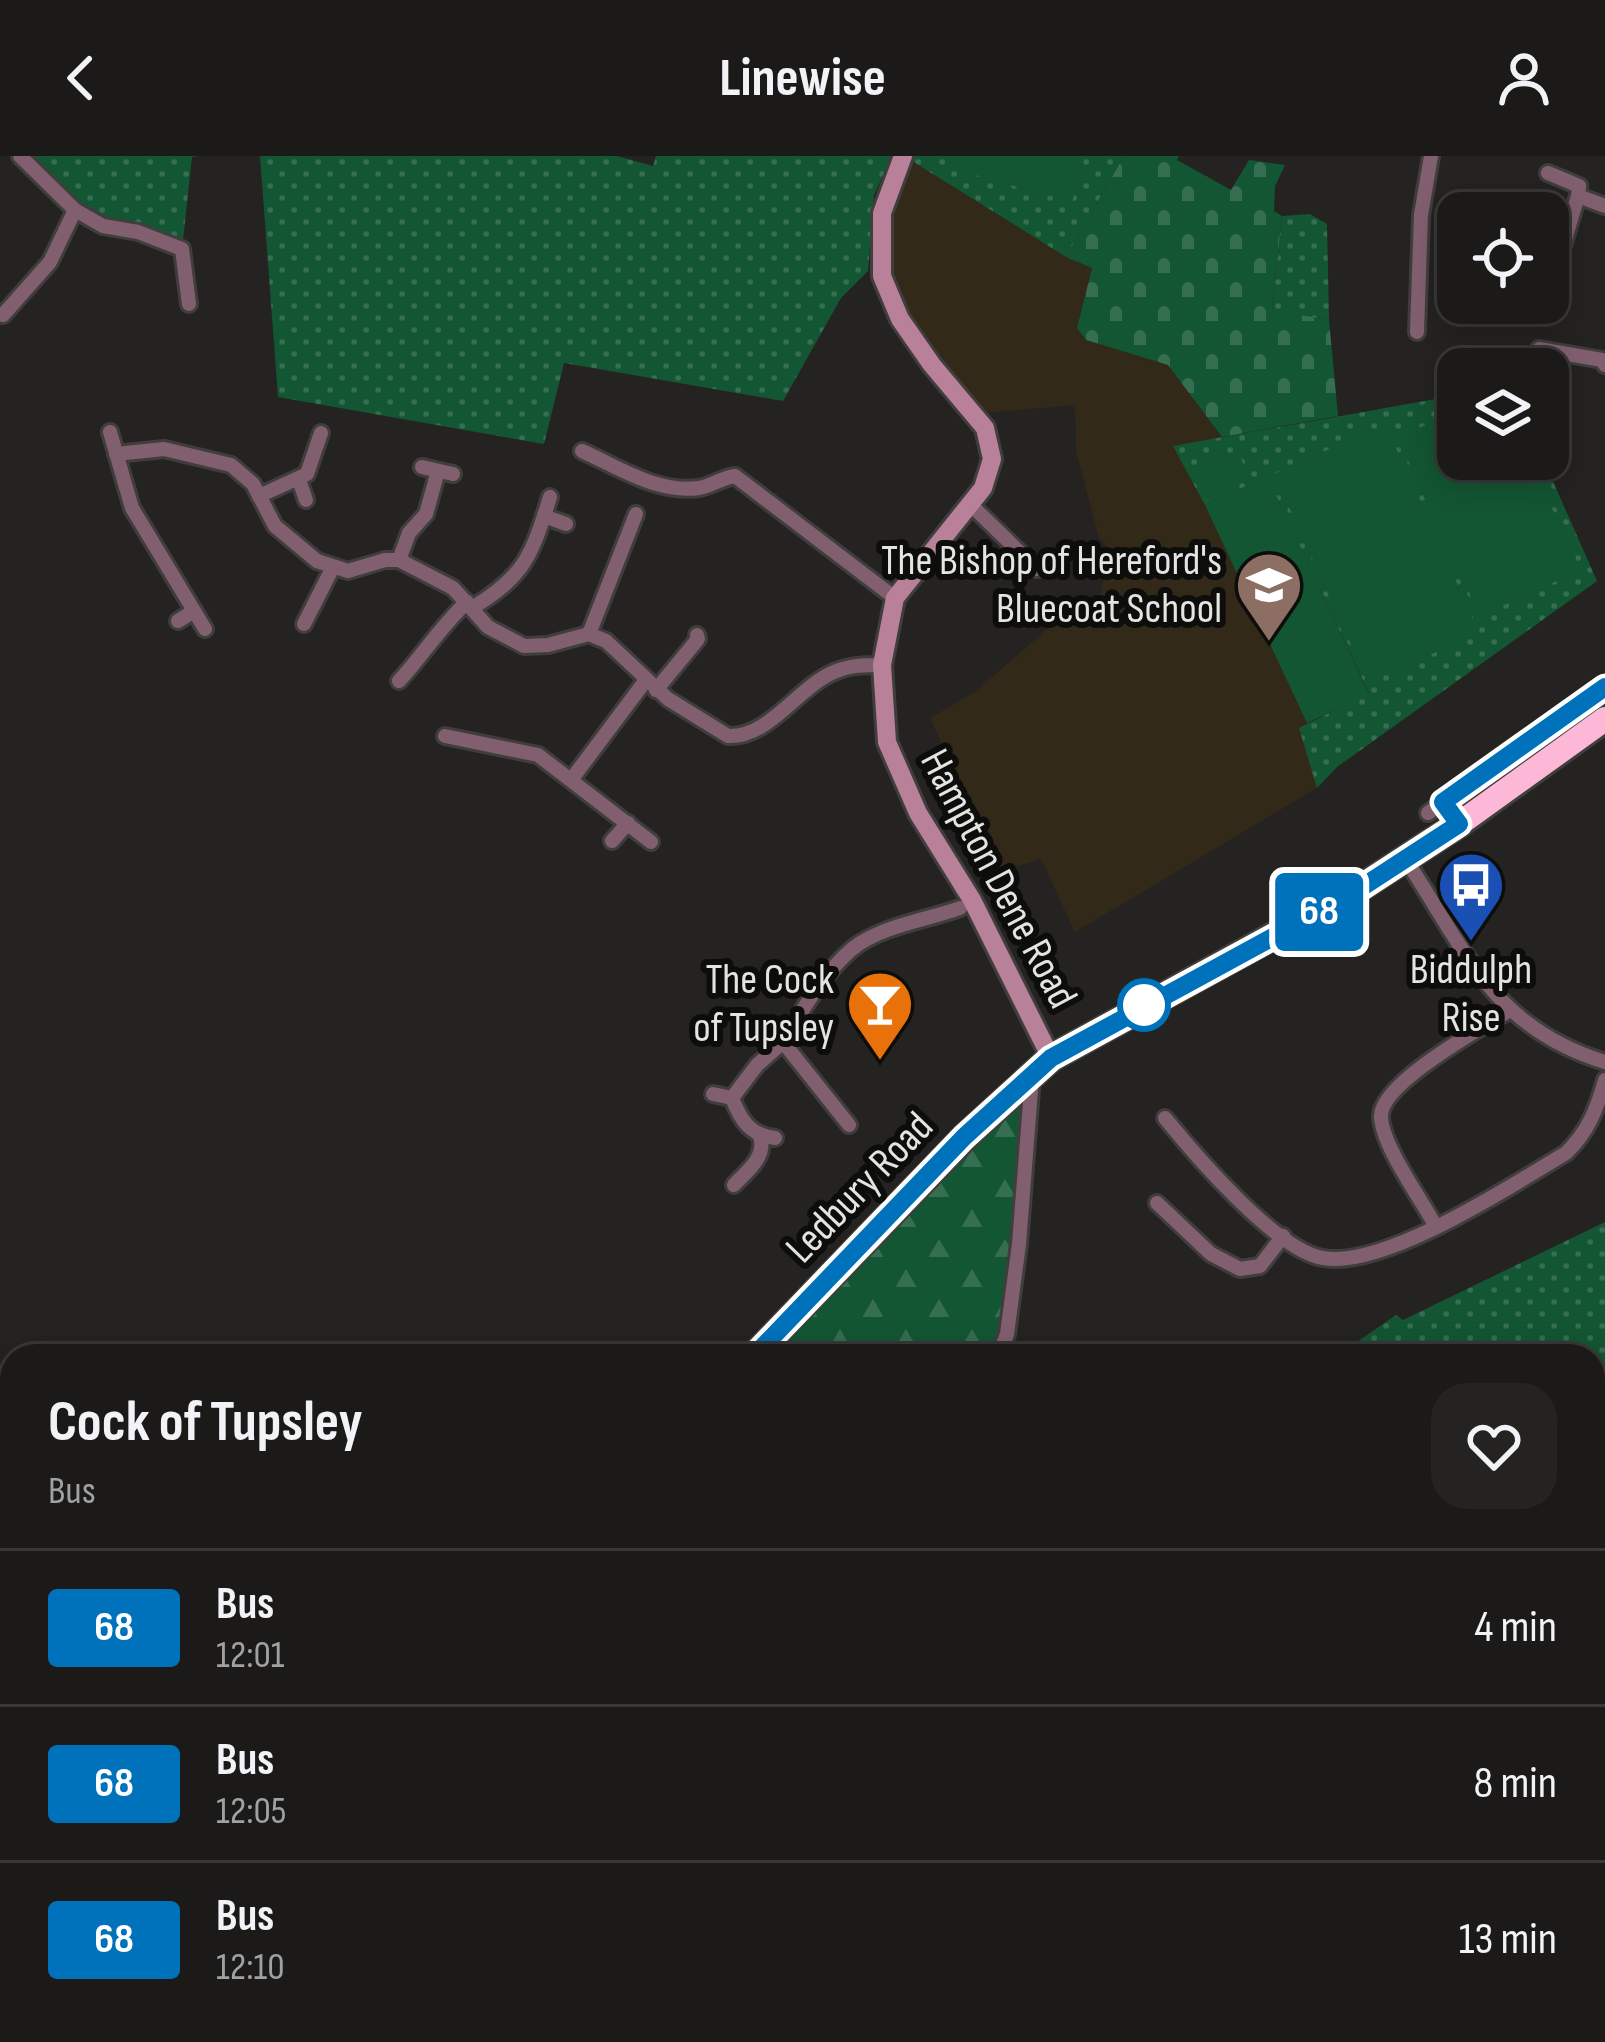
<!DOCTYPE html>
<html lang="en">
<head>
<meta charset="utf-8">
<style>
  body { margin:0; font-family:"Sofia Sans Condensed",sans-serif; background:#242322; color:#f1f3f6; height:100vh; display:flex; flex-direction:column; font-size:45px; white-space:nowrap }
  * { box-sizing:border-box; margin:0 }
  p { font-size:39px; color:#a0a1a2 }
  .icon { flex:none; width:66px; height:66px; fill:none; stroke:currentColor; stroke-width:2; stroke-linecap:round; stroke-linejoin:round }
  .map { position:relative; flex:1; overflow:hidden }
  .side { position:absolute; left:0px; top:1188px; width:1605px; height:699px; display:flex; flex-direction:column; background:#1b1a19; border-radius:36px 36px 0 0; box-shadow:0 6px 30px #0003,0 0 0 3px #393838 }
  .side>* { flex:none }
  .badge { padding:0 24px; border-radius:9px; font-size:42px; line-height:78px }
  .tools { position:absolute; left:1437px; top:36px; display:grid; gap:24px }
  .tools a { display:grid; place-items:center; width:132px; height:132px; border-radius:24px; background:#1b1a19; box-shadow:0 6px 30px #0003,0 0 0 3px #393838; font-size:60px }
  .map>.badge { position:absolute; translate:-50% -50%; box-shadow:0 0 0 6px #fff }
  .round { display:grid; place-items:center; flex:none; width:126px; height:126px; border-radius:36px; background:#242322 }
  .overview { display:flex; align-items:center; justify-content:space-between; height:204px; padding:0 48px }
  h1 { font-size:57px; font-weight:700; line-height:90px }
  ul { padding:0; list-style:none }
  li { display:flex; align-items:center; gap:36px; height:156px; padding:0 48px; border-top:3px solid #393838 }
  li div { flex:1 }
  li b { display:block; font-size:45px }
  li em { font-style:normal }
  li .badge { min-width:132px; font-weight:700; text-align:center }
  header { display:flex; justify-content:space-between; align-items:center; height:156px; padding:0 48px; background:#1b1a19; font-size:54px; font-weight:700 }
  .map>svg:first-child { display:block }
  .education { fill:#332919 }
  .grass { fill:url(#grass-dots) }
  .forest { fill:url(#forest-firs) }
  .cemetery { fill:url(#cemetery-stones) }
  .pitch { fill:#135633 }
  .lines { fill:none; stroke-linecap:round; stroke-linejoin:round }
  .stream { stroke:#175f64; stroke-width:4.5 }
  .street-casing { stroke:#3f3e3c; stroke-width:20 }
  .secondary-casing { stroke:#3f3e3c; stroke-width:24 }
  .highway-casing { stroke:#3f3e3c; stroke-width:30 }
  .street { stroke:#825f6f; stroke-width:14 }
  .secondary { stroke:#b88099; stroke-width:18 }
  .highway { stroke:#fdb7d7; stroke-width:24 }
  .line-casing { stroke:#fff; stroke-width:27 }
  .line { stroke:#0072bc; stroke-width:18 }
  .stop-dot { fill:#fff; stroke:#0072bc; stroke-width:6 }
  .labels { text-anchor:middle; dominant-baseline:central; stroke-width:12; stroke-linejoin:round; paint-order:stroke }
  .poi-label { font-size:42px; fill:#e4e4e2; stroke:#0d0d0c; text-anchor:end }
  .street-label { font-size:42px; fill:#e4e4e2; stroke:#0d0d0c }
</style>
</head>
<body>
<header><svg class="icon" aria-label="back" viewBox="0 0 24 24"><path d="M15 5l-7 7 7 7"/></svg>Linewise<svg class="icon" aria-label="person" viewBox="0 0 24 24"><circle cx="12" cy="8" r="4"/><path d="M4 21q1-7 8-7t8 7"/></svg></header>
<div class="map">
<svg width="1605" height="1886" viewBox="0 0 1605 1886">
  <defs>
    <pattern id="grass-dots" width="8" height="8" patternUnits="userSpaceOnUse" patternTransform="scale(3)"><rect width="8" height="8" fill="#135633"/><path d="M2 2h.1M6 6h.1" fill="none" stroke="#356e50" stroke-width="1.8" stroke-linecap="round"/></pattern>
    <pattern id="forest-firs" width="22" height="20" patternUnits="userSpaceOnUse" patternTransform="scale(3)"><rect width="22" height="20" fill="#135633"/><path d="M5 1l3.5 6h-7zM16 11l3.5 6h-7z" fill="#356e50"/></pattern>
    <pattern id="cemetery-stones" width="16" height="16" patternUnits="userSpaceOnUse" patternTransform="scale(3)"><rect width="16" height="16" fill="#135633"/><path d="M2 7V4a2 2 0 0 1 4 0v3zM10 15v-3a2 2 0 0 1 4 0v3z" fill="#356e50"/></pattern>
  </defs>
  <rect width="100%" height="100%" fill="#242321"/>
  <!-- education -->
  <path class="education" d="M912,5L1066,101L1092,112L1077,171L1082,178L1086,184L1168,209L1222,281L1458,239V303H1543L1597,425L1337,611L1317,632L1075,776L1041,703L1002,715L930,562L976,535L1069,454L1100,439L1107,409L1105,388L1099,382L1076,295L1075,249L985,257L943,212L896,133L885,88L894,39Z"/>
  <!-- grass -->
  <g class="grass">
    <path d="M20,0H199L192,1L182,93L103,70Z"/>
    <path d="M260,0H617L653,10L656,0H892L874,39L868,115L841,142L783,245L564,207L544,288L278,241Z"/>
    <path d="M915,0H1124L1066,101L912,5Z"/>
    <path d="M1310,58L1327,68L1329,164L1272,155L1282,60Z"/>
    <path d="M1458,239V303H1543L1597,425L1337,611L1317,632L1299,572L1369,537L1267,321L1205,349L1173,290Z"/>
    <path d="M1605,1066V1886H174L182,1875H1593V1200H1343L1344,1195L1396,1159L1403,1164Z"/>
    <path d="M12,1219V1875H157L148,1886H0V1224Z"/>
  </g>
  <!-- forest -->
  <path class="forest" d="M1021,938L1009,1125L993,1200H767Z"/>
  <!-- cemetery -->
  <path class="cemetery" d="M1124,0H1179L1177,4L1231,34L1249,4L1285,9L1275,30L1274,55L1282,60L1272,154L1329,164L1338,260L1222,281L1168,209L1086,184L1077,172L1092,112L1066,101Z"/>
  <!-- pitch -->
  <g class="pitch">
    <path d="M965,0H1085L1072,46L961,15Z"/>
    <path d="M1458,254V303H1529L1581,414L1480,460L1453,402L1447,405L1479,477L1368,526L1274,318L1385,268L1421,347L1428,350L1398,282Z"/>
    <path d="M1236,294L1251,322L1205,345L1190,317Z"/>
    <path d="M1267,320L1369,538L1307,567L1205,349Z"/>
  </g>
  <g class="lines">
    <!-- stream -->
    <g class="stream">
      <path d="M0,1540L12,1544"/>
      <path d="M1593,1663L1605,1660"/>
      <path d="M238,1875L251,1886"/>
      <path d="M852,1875L853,1886"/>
      <path d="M1233,1875L1235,1886"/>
      <path d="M178,1886L192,1875"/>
      <path d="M372,1886L377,1875"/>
      <path d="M1106,1886L1125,1875"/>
      <path d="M1206,1886L1207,1875"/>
      <path d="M1495,1886L1496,1875"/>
    </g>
    <!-- street casing -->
    <g class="street-casing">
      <g id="street">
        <path d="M20,0L75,54L103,70L138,76L182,93L189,148"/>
        <path d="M1548,17L1579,30L1578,40L1605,50"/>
        <path d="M1563,90L1578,40"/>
        <path d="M3,159L50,106L75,54"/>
        <path d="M1417,176L1421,59L1431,0"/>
        <path d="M1539,193L1602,204L1605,209"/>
        <path d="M110,276L132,352L205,473"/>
        <path d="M582,295C618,311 658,338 699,332C712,330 721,322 735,320L895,442"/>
        <path d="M116,298L164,293L231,309L253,328L275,370L317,405L348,415L385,404H399L453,432L488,471L524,490L548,489L589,478L606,485L668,543L728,580C769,582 798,531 834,516C850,509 865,509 882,509"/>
        <path d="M422,311L453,318"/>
        <path d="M299,324L306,344"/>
        <path d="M259,340L307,318L321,277"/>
        <path d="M971,349L1037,413"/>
        <path d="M544,360L566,368"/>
        <path d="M399,404L409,377L426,358L438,315"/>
        <path d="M472,452C525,420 532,399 550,341"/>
        <path d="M178,465L194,455"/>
        <path d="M304,468L332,413"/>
        <path d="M589,478L636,358"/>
        <path d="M399,525C423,499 441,470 467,446"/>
        <path d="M656,534L698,483L697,479"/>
        <path d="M445,580L538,599L651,686"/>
        <path d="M571,624L646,524"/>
        <path d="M1428,657L1443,646"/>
        <path d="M1459,668L1443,646L1605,531"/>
        <path d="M612,685L628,667"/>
        <path d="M1406,704C1466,795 1493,872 1605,906"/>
        <path d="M713,938L732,942"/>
        <path d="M1165,962C1195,999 1276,1094 1323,1102C1384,1113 1511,1030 1566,997C1588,976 1597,953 1605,924"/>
        <path d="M849,969L783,886C803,853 823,818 852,793C880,770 927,764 960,752"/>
        <path d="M775,982C750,979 741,965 732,942L757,909L783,886"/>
        <path d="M734,1029C747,1015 767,1001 760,980"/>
        <path d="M1157,1047L1211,1098L1240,1113L1260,1110L1283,1080"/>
        <path d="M1435,1069C1421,1043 1381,988 1381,960C1381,927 1480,873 1508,855"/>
        <path d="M999,1200L1007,1178L1019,1088L1032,921"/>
      </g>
    </g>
    <!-- secondary casing -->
    <g class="secondary-casing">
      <path id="secondary" d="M903,0L882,57V120L900,163L932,209L985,272L992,303L983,332L895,442L882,509L887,586L918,657L972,744L1051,902"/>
    </g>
    <!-- highway casing -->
    <g class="highway-casing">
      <g id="highway">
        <path d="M754,1200L965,981L1051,902L1357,734L1459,668L1605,563"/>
        <path d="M161,1886L169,1875"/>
      </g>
    </g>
    <!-- street -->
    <use href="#street" class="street"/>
    <!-- secondary -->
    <use href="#secondary" class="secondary"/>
    <!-- highway -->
    <use href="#highway" class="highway"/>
  </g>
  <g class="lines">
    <!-- line casing -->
    <g class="line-casing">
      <path id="line" d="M754,1200L964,981L1051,902L1350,739L1459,668L1443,646L1605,531"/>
    </g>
    <!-- line -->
    <use href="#line" class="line"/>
  </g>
  <!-- icons -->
  <defs>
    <g id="school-pin" transform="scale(3.45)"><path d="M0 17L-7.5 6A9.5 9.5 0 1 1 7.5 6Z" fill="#8d6e63" stroke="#0d0d0c"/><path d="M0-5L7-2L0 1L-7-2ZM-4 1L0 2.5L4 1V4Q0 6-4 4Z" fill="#fff"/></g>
    <g id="bus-pin" transform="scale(3.45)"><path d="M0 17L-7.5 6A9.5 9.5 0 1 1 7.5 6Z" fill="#1a4fb4" stroke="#0d0d0c"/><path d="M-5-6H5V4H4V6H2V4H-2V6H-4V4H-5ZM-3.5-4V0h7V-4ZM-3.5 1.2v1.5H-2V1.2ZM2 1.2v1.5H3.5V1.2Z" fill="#fff"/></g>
    <g id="bar-pin" transform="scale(3.45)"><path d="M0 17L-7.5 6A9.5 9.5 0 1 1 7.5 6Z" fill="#e8710a" stroke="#0d0d0c"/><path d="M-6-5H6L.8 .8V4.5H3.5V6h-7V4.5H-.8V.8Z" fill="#fff"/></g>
  </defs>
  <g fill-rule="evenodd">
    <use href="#school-pin" x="1269" y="429"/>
    <use href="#bus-pin" x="1471" y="729"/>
    <use href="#bar-pin" x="880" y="848"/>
  </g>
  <!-- markers -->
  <circle class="stop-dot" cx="1144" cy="849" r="24"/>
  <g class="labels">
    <!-- poi labels -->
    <g class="poi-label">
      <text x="1222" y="405">The Bishop of Hereford's<tspan x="1222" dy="48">Bluecoat School</tspan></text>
      <text x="1471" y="814" text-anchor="middle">Biddulph<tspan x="1471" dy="48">Rise</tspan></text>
      <text x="834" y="824">The Cock<tspan x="834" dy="48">of Tupsley</tspan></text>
    </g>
    <!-- street labels -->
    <g class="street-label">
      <text transform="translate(998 723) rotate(62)">Hampton Dene Road</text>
      <text transform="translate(860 1032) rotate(-46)">Ledbury Road</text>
    </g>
  </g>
</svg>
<div class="tools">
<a><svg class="icon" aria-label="locate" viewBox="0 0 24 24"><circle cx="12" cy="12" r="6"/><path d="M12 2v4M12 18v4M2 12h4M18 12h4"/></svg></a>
<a><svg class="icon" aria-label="layers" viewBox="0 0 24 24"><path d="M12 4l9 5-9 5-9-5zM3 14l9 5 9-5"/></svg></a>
</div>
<b class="badge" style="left:1319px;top:756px;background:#0072bc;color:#fff">68</b>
<section class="side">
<div class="overview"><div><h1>Cock of Tupsley</h1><p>Bus</p></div><a class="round"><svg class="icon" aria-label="heart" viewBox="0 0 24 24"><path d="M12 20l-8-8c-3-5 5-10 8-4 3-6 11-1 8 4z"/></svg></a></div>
<ul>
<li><span class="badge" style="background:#0072bc;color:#fff">68</span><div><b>Bus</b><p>12:01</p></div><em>4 min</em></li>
<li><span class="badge" style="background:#0072bc;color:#fff">68</span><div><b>Bus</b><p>12:05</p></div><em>8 min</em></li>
<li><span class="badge" style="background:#0072bc;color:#fff">68</span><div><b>Bus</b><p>12:10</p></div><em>13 min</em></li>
</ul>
</section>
</div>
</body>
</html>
